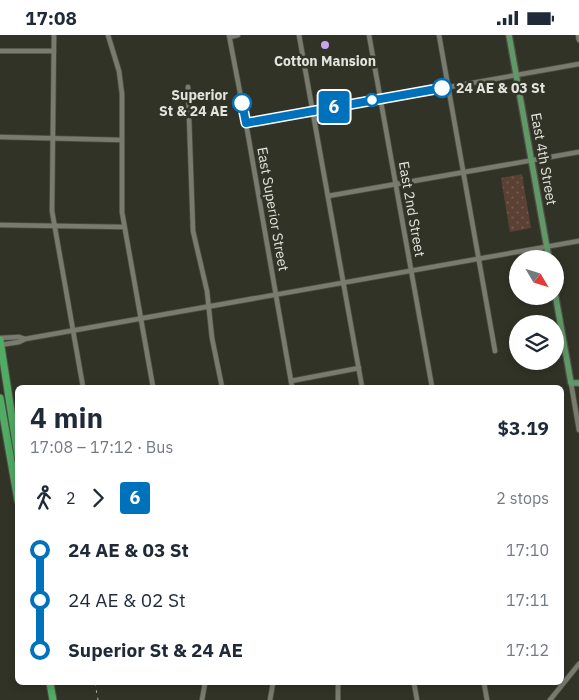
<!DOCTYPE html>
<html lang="en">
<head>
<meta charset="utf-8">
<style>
  body { margin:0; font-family:"IBM Plex Sans",sans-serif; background:#f2f2f3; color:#1f2937; height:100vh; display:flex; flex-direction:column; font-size:19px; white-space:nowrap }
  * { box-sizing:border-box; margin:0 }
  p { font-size:16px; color:#747a83 }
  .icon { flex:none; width:28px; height:28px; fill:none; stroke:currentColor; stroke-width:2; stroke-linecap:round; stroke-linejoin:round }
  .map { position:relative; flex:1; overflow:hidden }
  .side { position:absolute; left:15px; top:350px; width:549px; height:300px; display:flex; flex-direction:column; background:#fff; border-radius:8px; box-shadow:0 2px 8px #0003 }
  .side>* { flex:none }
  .badge { padding:0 10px; border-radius:4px; font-size:18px; line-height:32px }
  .needle { width:32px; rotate:128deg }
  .fabs { position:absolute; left:509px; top:215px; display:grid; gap:10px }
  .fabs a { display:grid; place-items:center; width:55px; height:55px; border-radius:50%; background:#fff; box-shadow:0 2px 8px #0003; font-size:25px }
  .map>.badge { position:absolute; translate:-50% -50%; box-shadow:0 0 0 2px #fff }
  .legs { display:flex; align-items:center; gap:8px; height:55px; padding:0 15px; font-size:16px }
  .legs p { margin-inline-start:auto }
  .overview { display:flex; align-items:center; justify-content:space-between; height:85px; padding:0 15px }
  h1 { font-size:28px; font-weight:800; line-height:38px }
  ul { padding:0 15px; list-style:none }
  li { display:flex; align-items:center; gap:18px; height:50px; font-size:19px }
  li i { display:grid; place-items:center; width:8px; height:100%; margin:0 6px; background:currentColor }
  li i::after { content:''; width:12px; height:12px; margin:-6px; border:4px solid; border-radius:50%; background:#fff }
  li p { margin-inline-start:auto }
  li:first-child i { background:linear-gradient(#0000 50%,currentColor 0) }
  li:last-child i { background:linear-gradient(currentColor 50%,#0000 0) }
  .status { display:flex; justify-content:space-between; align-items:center; height:35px; padding:0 25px; background:#fff; direction:ltr }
  .status svg { height:14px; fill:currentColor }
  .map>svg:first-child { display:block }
  .park { fill:url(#park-dots) }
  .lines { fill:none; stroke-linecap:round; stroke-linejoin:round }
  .minor-casing { stroke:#4e4f45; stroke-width:6 }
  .major-casing { stroke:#4e4f45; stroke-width:8 }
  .highway-casing { stroke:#4e4f45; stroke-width:9 }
  .minor { stroke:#797b6e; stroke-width:4.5 }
  .major { stroke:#609867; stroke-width:5.5 }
  .highway { stroke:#50ab63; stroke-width:7 }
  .rail { stroke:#babcb3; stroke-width:1; stroke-dasharray:2.5 5; stroke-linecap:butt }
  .line-1-casing { stroke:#fff; stroke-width:11 }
  .line-1 { stroke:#0072bc; stroke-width:8 }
  .poi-dot { fill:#c7a6f0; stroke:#313327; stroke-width:2 }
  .stop-1-dot { fill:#fff; stroke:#0072bc; stroke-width:2.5 }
  .labels { text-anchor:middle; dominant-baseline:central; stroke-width:5; stroke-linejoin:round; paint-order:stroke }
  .poi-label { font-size:14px; font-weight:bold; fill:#e3e4dd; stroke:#313327 }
  .stop-label { font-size:14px; font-weight:bold; fill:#e3e4dd; stroke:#313327; text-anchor:start }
  .street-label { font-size:14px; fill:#e3e4dd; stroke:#313327 }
</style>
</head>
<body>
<div class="status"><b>17:08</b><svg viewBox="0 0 49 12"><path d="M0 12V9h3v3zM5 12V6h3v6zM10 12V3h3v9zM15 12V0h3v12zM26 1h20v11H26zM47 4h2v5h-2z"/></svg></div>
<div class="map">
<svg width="579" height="665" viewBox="0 0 579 665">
  <defs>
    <pattern id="park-dots" width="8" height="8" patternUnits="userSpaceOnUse" patternTransform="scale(1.25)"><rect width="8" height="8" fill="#5b4134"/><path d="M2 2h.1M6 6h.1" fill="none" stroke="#725c51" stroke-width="1.8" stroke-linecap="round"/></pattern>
  </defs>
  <rect width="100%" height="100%" fill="#313327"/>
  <!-- park -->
  <path class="park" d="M522,139L531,193L510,197L501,143Z"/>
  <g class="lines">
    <!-- minor casing -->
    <g class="minor-casing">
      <g id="minor">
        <path d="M54,0L52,176L83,352"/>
        <path d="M108,0L119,36L122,59V177L153,352"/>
        <path d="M229,0L247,94L292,352"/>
        <path d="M299,0L362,352"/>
        <path d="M369,0L432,352"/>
        <path d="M439,0L495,316"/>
        <path d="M578,0L579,5"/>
        <path d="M230,2L238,0"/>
        <path d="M0,16H54"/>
        <path d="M188,52L193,196L207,256L212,303L222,352"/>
        <path d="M246,88L579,29"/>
        <path d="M0,102L122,105"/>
        <path d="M328,161L579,117"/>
        <path d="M0,190L124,192"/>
        <path d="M0,303L19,302L25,304"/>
        <path d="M0,310L19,307L25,304L579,206"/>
        <path d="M291,346L359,333"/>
        <path d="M571,348L579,395"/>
        <path d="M338,648V665"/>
        <path d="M414,648L417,665"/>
        <path d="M484,648L487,665"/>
        <path d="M202,665L205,648"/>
        <path d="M270,665L273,648"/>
        <path d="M550,665L579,629"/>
      </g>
    </g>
    <!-- major casing -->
    <g class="major-casing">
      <g id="major">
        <path d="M509,0L549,224"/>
        <path d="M555,258L571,348H579"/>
      </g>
    </g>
    <!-- highway casing -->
    <g class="highway-casing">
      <g id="highway">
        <path d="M0,305L18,421"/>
        <path d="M0,363L18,466"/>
        <path d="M50,648L53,665"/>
      </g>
    </g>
    <!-- minor -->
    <use href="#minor" class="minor"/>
    <!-- major -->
    <use href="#major" class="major"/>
    <!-- highway -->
    <use href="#highway" class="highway"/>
    <!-- rail -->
    <path class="rail" d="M95,648L98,665"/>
  </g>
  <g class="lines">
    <!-- line-1 casing -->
    <g class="line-1-casing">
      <path id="line-1" d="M242,68L246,88L442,53"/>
    </g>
    <!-- line-1 -->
    <use href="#line-1" class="line-1"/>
  </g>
  <!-- markers -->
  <circle class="poi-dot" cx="325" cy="10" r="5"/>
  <g class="stop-1-dot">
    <circle cx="442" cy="53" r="9"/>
    <circle cx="372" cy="65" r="6"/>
    <circle cx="242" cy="68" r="9"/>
  </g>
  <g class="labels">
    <!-- poi labels -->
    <g class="poi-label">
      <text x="325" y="26">Cotton Mansion</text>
    </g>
    <!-- stop labels -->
    <g class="stop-label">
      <text x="456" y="53">24 AE &amp; 03 St</text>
      <text x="228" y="60" text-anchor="end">Superior<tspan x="228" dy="16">St &amp; 24 AE</tspan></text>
    </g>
    <!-- street labels -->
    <g class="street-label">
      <text transform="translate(544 124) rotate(80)">East 4th Street</text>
      <text transform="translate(273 174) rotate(80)">East Superior Street</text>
      <text transform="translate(412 174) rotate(80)">East 2nd Street</text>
    </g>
  </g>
</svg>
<div class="fabs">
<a><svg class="needle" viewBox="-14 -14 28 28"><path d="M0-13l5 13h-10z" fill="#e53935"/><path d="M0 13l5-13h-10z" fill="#747a83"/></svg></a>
<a><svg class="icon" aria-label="layers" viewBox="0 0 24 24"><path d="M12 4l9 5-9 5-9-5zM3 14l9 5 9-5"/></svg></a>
</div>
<b class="badge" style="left:334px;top:72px;background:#0072bc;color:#fff">6</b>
<section class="side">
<div class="overview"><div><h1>4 min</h1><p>17:08 – 17:12 · Bus</p></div><b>$3.19</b></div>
<div class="legs"><svg class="icon" aria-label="walk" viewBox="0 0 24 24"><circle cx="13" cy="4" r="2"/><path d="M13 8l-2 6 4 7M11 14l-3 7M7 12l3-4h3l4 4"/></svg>2<svg class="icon" aria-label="forward" viewBox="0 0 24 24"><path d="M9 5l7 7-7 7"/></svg><b class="badge" style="background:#0072bc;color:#fff">6</b><p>2 stops</p></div>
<ul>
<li><i style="color:#0072bc"></i><b>24 AE &amp; 03 St</b><p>17:10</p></li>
<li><i style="color:#0072bc"></i><span>24 AE &amp; 02 St</span><p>17:11</p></li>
<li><i style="color:#0072bc"></i><b>Superior St &amp; 24 AE</b><p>17:12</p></li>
</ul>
</section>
</div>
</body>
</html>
